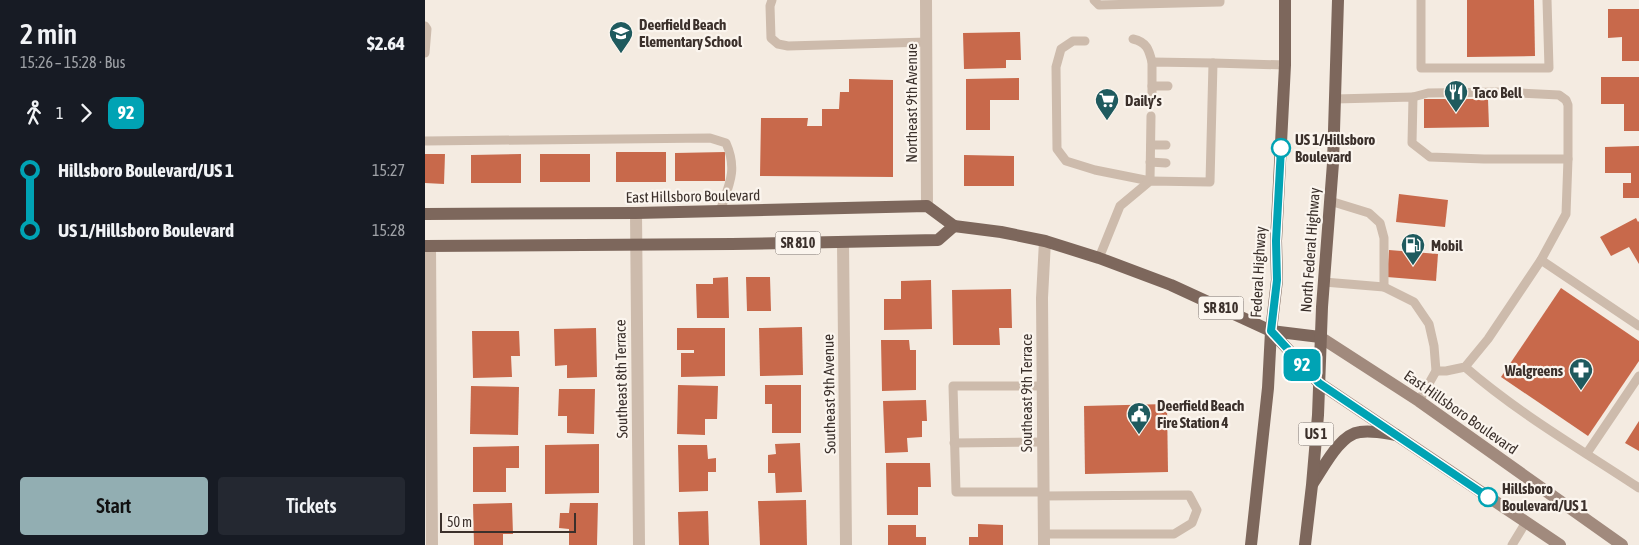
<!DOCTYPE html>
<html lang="en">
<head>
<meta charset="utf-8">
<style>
  body { margin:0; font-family:"Asap Condensed",sans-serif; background:#242831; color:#f1f3f6; height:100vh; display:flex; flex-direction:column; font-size:19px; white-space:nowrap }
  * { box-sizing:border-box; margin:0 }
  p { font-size:16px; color:#9ea1a6 }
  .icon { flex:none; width:28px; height:28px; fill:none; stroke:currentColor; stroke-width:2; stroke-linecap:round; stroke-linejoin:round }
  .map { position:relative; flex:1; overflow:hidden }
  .drawer { display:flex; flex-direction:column; background:#171b24; width:425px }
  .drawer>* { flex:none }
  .badge { padding:0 10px; border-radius:8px; font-size:18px; line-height:32px }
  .scale { position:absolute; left:15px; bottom:12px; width:136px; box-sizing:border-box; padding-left:5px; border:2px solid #3b302b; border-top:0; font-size:14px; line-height:18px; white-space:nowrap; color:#3b302b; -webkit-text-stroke:4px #fbf5ee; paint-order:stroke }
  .map>.badge { position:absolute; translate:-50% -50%; box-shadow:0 0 0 2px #fff }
  .legs { display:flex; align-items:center; gap:8px; height:55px; padding:0 20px; font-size:16px }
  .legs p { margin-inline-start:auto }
  .overview { display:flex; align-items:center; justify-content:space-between; height:85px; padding:0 20px }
  h1 { font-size:28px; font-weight:600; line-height:38px }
  .primary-button { display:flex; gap:10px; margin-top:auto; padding:10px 20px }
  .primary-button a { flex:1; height:58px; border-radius:5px; background:#92aeb2; color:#111; font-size:20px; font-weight:600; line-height:58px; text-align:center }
  .primary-button a+a { background:#242831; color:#f1f3f6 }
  ul { padding:0 20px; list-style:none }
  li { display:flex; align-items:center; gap:18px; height:60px; font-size:19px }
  li i { display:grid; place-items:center; width:8px; height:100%; margin:0 6px; background:currentColor }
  li i::after { content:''; width:12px; height:12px; margin:-6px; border:4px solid; border-radius:50%; background:#171b24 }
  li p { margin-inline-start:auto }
  li:first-child i { background:linear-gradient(#0000 50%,currentColor 0) }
  li:last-child i { background:linear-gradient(currentColor 50%,#0000 0) }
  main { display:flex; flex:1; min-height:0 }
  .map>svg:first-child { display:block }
  .building { fill:#c8694b }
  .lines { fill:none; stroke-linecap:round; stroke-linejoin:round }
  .service { stroke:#cdbbac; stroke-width:9 }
  .minor { stroke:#cdbbac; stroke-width:12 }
  .secondary { stroke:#a18a7d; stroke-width:12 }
  .primary { stroke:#7d675c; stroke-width:12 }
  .line-1-casing { stroke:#fff; stroke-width:11 }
  .line-1 { stroke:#00a3b4; stroke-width:8 }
  .stop-1-dot { fill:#fff; stroke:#00a3b4; stroke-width:2.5 }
  .labels { text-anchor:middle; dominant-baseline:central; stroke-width:4.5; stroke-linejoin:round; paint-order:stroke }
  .shield { fill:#fbf5ee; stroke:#756b66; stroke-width:1 }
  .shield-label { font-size:14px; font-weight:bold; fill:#3b302b }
  .poi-label { font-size:15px; font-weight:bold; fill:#3b302b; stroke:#fbf5ee; text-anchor:start }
  .street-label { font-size:15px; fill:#3b302b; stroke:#fbf5ee }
  .stop-label { font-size:15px; font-weight:bold; fill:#3b302b; stroke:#fbf5ee; text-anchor:start }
</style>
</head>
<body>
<main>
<section class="drawer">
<div class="overview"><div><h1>2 min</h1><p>15:26 – 15:28 · Bus</p></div><b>$2.64</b></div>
<div class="legs"><svg class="icon" aria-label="walk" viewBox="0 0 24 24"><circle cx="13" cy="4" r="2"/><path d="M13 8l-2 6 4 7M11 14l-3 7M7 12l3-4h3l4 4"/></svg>1<svg class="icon" aria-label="forward" viewBox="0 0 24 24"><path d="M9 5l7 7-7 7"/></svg><b class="badge" style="background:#00a3b4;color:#fff">92</b></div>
<ul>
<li><i style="color:#00a3b4"></i><b>Hillsboro Boulevard/US 1</b><p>15:27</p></li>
<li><i style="color:#00a3b4"></i><b>US 1/Hillsboro Boulevard</b><p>15:28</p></li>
</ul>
<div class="primary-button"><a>Start</a><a>Tickets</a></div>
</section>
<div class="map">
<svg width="1214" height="545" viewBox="0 0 1214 545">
  <rect width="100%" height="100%" fill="#f4ebe1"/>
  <!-- building -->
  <g class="building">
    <path d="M1042,0H1109L1110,56L1042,57Z"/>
    <path d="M1183,9H1214V61H1197V37L1183,38Z"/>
    <path d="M595,32L596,60H581V68L539,69L538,33Z"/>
    <path d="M1176,77H1214V131H1199V104H1176Z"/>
    <path d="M594,78V100H565V130H541V79Z"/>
    <path d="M424,79L468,80V177L335,176L336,118H383L382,126H397V109H414L415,92H424Z"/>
    <path d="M999,99H1063L1064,127L999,128Z"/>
    <path d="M1214,146V198H1198V183H1206V173H1180V147Z"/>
    <rect x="191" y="152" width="50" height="30"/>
    <path d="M300,152V181H250V153Z"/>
    <path d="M0,154H20L19,184L0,183Z"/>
    <path d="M96,154V183H46V155Z"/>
    <rect x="115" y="154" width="50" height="28"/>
    <path d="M539,155L589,156V186H539Z"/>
    <path d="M974,194L1023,200L1020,227L971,222Z"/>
    <path d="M1211,218L1213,222L1214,221V264L1204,247L1186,256L1175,237Z"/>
    <path d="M964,250L1013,254L1011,281L962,277Z"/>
    <path d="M303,277L304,318H272L271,284H288V278Z"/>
    <path d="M321,277H345L346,311H322Z"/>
    <path d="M506,280L507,329L459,330V299H476V281Z"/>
    <path d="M1136,288L1214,341V361L1163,436L1076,377Z"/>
    <path d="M586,289L587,328H574L575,345H528L527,290Z"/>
    <path d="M377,327L378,375L335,376L334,328Z"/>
    <path d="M171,328L172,377L142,378V365L130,366L129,329Z"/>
    <path d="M252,328H300V376L256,377V353H269V350H252Z"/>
    <path d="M47,331H94L95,356H86L87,377L48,378Z"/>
    <path d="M456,340H484L485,350H491V390L457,391Z"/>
    <path d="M253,385L293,386L292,419H280V435L252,434Z"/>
    <path d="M340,385H376V433H347V404H340Z"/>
    <path d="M46,386L94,387L93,435L45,434Z"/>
    <path d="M134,389H170L169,434L142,433V416H133Z"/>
    <path d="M501,400L502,421H497V437L482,438L483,452L460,453L458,401Z"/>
    <path d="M742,404L743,472L660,474L659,406Z"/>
    <path d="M1214,421V451L1200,443Z"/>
    <path d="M375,443L377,492L351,493L350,473H343V455L351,454L350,444Z"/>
    <path d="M174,444V493L120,494V445Z"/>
    <path d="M253,445H282L283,459L291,458V472H283V491L254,492Z"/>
    <path d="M94,446V468H81V492H48V447Z"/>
    <path d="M461,463H505L506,487H493V515H462Z"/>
    <path d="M381,500L382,545H335L333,501Z"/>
    <path d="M87,503L88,534H78V545H49L48,504Z"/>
    <path d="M145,503H173L172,545H144V529L134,528L135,513H144Z"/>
    <path d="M283,511L284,545H254L253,512Z"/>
    <path d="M553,524L578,525V545H544V537H553Z"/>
    <path d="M463,525H491V537H501V545H463Z"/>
  </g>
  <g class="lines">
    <!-- service -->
    <g class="service">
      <path d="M347,0L345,6L346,38L353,44L363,46L502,42"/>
      <path d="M669,0L674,5L795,2V0"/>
      <path d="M996,0V68H1124L1122,0"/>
      <path d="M0,26L2,29L0,53"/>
      <path d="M708,39C722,42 724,50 727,62"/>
      <path d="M660,41H648L636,49L631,67L632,149L641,161L670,170L725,181L726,116"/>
      <path d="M727,86H743"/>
      <path d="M727,96V62L788,63"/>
      <path d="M988,97L1003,93L1076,92L1134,95L1141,100L1143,105V159"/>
      <path d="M910,99L988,97L987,143L1005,157L1059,159H1143L1141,214L1116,260L1063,339L1040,367L1021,371H1011"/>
      <path d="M0,141L285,138L301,143C313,170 304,185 295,211"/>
      <path d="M726,145H741"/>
      <path d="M725,162L741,163"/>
      <path d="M905,201L944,213L955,223L959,238V287"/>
      <path d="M674,258L695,206L725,181L785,182L788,63L860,65"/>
      <path d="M1116,260L1214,326"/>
      <path d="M899,282L959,287L989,302L1004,324L1009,346L1011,371L994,401"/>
      <path d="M1040,367C1093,413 1155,449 1214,488"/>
      <path d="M617,386H528L531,492H618"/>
      <path d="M529,443L618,442"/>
      <path d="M1162,453L1214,376"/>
      <path d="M618,496L764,495L772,510L767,523L749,534H619"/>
      <path d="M1087,545L1101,522"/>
    </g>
    <!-- minor -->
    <g class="minor">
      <path d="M501,0L502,206"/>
      <path d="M211,213L214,545"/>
      <path d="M418,242L421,545"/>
      <path d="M5,246L7,545"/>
      <path d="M619,545L617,298L620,241"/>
    </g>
    <!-- secondary -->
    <g class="secondary">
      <path d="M895,337L994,401L1197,545"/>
      <path d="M894,383L1135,545"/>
    </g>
    <!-- primary -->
    <g class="primary">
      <path d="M0,214L211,213L502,206L529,226L576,232L620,241L674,258L746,285L846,331L895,337"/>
      <path d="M0,246L307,244L513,240L529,226"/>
      <path d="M846,331L894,383"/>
      <path d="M888,483C899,467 915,434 935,432C947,430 959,433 971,435"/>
      <path d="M826,545L843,388L846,331L852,280L851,241L860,65V0"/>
      <path d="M880,545L887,485L893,415L897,307L908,163L913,0"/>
    </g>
  </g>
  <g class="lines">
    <!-- line-1 casing -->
    <g class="line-1-casing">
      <path id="line-1" d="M856,148L851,241L852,280L846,331L894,383L1063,497"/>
    </g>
    <!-- line-1 -->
    <use href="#line-1" class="line-1"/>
  </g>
  <!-- icons -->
  <defs>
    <g id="school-pin" transform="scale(1.25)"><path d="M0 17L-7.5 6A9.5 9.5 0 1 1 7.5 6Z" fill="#1f5a5e" stroke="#fbf5ee"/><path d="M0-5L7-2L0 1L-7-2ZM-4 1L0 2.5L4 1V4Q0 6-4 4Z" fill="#fff"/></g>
    <g id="restaurant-pin" transform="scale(1.25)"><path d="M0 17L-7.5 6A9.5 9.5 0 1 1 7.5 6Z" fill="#1f5a5e" stroke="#fbf5ee"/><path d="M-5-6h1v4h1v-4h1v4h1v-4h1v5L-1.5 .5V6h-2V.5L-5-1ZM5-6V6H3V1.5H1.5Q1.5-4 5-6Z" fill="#fff"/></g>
    <g id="supermarket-pin" transform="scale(1.25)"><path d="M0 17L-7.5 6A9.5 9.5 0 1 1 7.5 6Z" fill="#1f5a5e" stroke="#fbf5ee"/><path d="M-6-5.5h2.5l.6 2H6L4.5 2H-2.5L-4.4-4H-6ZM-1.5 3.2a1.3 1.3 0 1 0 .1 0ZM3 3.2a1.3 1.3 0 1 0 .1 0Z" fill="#fff"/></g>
    <g id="fuel-pin" transform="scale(1.25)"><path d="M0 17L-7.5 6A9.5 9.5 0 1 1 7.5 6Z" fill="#1f5a5e" stroke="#fbf5ee"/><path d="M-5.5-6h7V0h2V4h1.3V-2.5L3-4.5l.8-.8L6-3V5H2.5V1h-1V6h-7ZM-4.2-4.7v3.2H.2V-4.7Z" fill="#fff"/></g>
    <g id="pharmacy-pin" transform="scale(1.25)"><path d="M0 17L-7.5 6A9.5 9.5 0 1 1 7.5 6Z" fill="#1f5a5e" stroke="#fbf5ee"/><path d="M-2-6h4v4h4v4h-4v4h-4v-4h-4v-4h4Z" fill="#fff"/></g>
    <g id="civic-pin" transform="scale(1.25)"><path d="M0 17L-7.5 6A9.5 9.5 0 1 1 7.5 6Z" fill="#1f5a5e" stroke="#fbf5ee"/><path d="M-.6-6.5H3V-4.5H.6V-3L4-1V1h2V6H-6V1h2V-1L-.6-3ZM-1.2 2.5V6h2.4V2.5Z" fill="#fff"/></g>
  </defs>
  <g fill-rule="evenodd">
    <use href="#school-pin" x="196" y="33"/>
    <use href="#restaurant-pin" x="1031" y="92"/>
    <use href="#supermarket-pin" x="682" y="100"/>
    <use href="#fuel-pin" x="988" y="245"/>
    <use href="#pharmacy-pin" x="1156" y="370"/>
    <use href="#civic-pin" x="714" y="414"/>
  </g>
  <!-- markers -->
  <g class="stop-1-dot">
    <circle cx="856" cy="148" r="9"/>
    <circle cx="1063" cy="497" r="9"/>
  </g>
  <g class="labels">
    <!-- shield labels -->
    <g class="shield">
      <rect x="350.5" y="231.5" width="45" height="23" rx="4"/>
      <rect x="773.5" y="296.5" width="45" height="23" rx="4"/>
      <rect x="873.5" y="422.5" width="35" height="23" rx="4"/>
    </g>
    <g class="shield-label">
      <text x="373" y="243">SR 810</text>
      <text x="796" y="308">SR 810</text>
      <text x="891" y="434">US 1</text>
    </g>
    <!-- poi labels -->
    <g class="poi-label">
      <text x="214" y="24">Deerfield Beach<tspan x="214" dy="17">Elementary School</tspan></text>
      <text x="1048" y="92">Taco Bell</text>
      <text x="700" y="100">Daily’s</text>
      <text x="1006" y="245">Mobil</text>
      <text x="1138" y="370" text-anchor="end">Walgreens</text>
      <text x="732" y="405">Deerfield Beach<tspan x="732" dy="17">Fire Station 4</tspan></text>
    </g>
    <!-- street labels -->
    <g class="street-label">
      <text transform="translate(486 103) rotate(-90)">Northeast 9th Avenue</text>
      <text transform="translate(268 196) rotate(-1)">East Hillsboro Boulevard</text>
      <text transform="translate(885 250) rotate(-86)">North Federal Highway</text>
      <text transform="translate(833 272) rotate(-87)">Federal Highway</text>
      <text transform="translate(196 379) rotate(-91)">Southeast 8th Terrace</text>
      <text transform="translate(601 393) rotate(-90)">Southeast 9th Terrace</text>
      <text transform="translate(404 394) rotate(-91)">Southeast 9th Avenue</text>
      <text transform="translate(1036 412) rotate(35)">East Hillsboro Boulevard</text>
    </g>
    <!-- stop labels -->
    <g class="stop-label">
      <text x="870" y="139">US 1/Hillsboro<tspan x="870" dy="17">Boulevard</tspan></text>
      <text x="1077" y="488">Hillsboro<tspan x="1077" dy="17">Boulevard/US 1</tspan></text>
    </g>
  </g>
</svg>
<div class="scale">50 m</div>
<b class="badge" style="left:877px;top:365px;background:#00a3b4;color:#fff">92</b>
</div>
</main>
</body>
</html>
